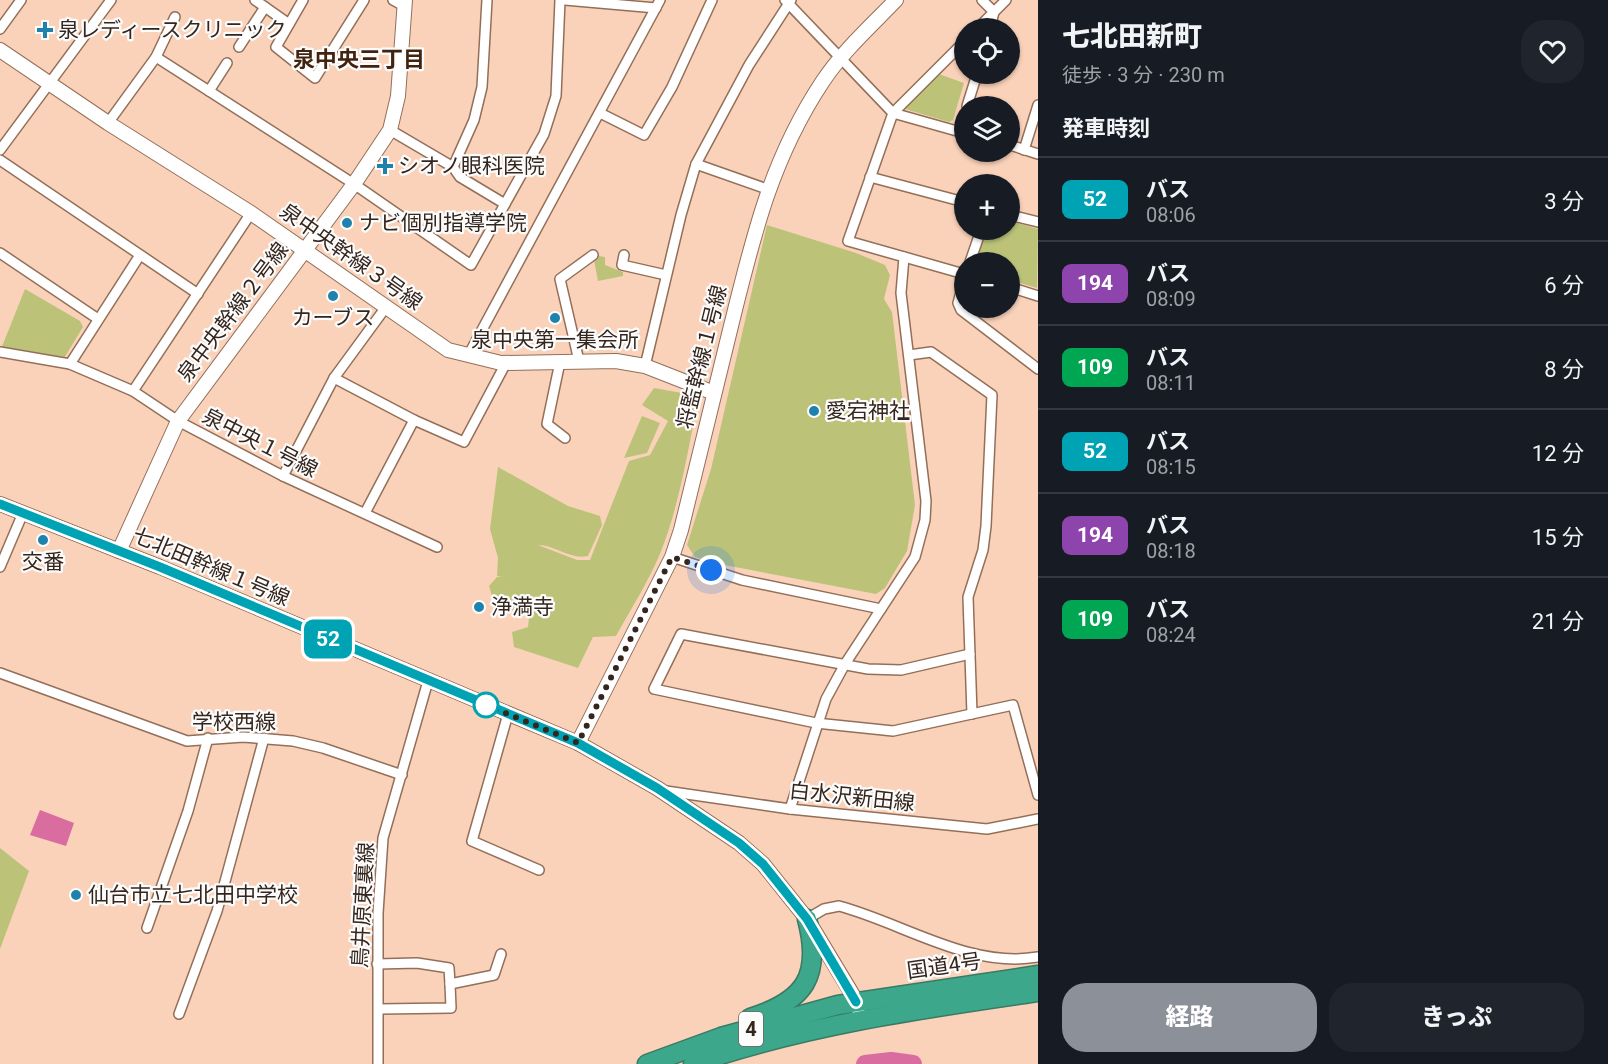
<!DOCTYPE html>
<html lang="ja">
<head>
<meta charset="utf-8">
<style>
  body { margin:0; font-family:Roboto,"Noto Sans JP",sans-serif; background:#20242c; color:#f1f3f6; height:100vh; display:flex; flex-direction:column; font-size:22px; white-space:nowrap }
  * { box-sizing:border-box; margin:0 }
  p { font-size:20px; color:#9ea1a6 }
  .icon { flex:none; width:33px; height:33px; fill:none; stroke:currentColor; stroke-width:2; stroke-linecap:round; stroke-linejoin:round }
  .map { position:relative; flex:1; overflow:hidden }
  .panel { display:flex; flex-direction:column; background:#171b24; width:570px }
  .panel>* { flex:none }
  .badge { padding:0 12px; border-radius:9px; font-size:21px; line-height:39px }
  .fabs { position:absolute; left:954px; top:18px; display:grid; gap:12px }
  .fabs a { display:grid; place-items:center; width:66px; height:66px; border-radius:50%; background:#171b24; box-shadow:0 2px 4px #0004; font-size:30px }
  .you { position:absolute; width:30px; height:30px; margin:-15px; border:4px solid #fff; border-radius:50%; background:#1a73e8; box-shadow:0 0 0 9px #1a73e833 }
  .map>.badge { position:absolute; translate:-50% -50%; box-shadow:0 0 0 3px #fff }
  h2 { padding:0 24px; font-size:22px; line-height:54px }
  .round { display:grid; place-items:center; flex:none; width:63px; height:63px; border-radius:24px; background:#20242c }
  .overview { display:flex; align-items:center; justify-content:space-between; height:102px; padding:0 24px }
  h1 { font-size:28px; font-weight:800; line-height:45px }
  .cta { display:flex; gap:12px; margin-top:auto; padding:12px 24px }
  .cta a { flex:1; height:69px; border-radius:24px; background:#8c9099; color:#fff; font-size:24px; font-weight:800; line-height:69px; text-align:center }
  .cta a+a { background:#20242c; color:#f1f3f6 }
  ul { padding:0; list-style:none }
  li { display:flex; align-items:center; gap:18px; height:84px; padding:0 24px; border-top:2px solid #363941 }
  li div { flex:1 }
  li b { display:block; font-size:22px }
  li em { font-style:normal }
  li .badge { min-width:66px; font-weight:700; text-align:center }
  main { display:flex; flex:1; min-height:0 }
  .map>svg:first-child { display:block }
  .green { fill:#bcc379 }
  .water { fill:#da6d9f }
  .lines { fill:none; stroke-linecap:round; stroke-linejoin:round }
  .river { stroke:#da6d9f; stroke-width:18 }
  .street-casing { stroke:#936f59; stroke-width:12 }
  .secondary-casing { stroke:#936f59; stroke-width:16 }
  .highway-casing { stroke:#3a7a64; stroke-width:21 }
  .street { stroke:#fff; stroke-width:9 }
  .secondary { stroke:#fff; stroke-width:14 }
  .highway { stroke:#3ca78b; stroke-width:18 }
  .line-casing { stroke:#fff; stroke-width:14 }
  .line { stroke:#00a3b4; stroke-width:9 }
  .walk { stroke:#35261d; stroke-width:6; stroke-dasharray:0 10.8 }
  .poi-dot { fill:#1f82ad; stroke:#fcfcfc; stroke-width:2 }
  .stop-dot { fill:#fff; stroke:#00a3b4; stroke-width:3 }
  .labels { text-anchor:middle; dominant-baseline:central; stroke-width:4.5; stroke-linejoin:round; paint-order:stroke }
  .shield { fill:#fcfcfc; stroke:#716660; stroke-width:1.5 }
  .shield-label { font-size:20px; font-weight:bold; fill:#35261d }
  .poi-label { font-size:21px; fill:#35261d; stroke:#fcfcfc; text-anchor:start }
  .street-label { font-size:21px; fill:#35261d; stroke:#fcfcfc }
  .neighbourhood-label { font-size:22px; font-weight:bold; fill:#41230f; stroke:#fcfcfc }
</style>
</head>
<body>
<main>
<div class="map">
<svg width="1038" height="1064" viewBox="0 0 1038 1064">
  <rect width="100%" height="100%" fill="#fad2ba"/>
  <!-- green -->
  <g class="green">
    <path d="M936,73L964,83L953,120L949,122L905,109Z"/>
    <path d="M1010,221L1038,229L1037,288L1010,280V262H976L986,230H1010Z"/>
    <path d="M767,225L856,253L885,265L890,275L884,299L892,312L915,505L907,551L885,588L876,594L714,563L695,557L687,545L711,469Z"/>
    <path d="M599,256L605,257V265L623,272V276L598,281L594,260Z"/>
    <path d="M25,289L80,321L83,327L63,360L1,349Z"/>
    <path d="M654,388L699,396C688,449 680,504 660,554C648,582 631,609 616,636L593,637L578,668L514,647L512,632L528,627L529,618L524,610L496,609L489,586L497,577H502L497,576L498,558L490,529L498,467L568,506L600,516L602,525L588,556C570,560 555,545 538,545L577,560H590L629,461L650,455L668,421L642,405Z"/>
    <path d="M642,416L660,423L647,453L624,458Z"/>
    <path d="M0,848L29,871L0,949Z"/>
  </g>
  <!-- water -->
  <path class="water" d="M40,810L74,823L66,846L30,835Z"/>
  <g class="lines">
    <!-- river -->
    <path class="river" d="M865,1064L891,1061L913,1064"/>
    <!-- street casing -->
    <g class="street-casing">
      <g id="street">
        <path d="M255,0L289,24"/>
        <path d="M303,0L276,47L315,78L364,0"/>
        <path d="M393,0L404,6"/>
        <path d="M565,0L656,8"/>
        <path d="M785,0L893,113L964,133"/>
        <path d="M982,0L994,12L990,28"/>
        <path d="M978,28L1006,0"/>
        <path d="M0,29L21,0"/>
        <path d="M964,42L893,113L848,241L964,274"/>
        <path d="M239,47L265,7"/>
        <path d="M156,57L354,184L471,265L544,134L556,96L560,0"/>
        <path d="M209,91L227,63"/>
        <path d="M967,106L977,74"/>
        <path d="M600,113L644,135L672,87L712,0"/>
        <path d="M108,123L156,57L175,17"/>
        <path d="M390,130L453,167L474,120L482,87L487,0"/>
        <path d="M960,132L964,117"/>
        <path d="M1010,145L1038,154"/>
        <path d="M0,150L111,0"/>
        <path d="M1024,150L1038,105"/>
        <path d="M0,160L198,294"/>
        <path d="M696,164L767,189"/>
        <path d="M453,167L460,177L505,204"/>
        <path d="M870,177L964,202"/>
        <path d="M1010,215L1038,222"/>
        <path d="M0,253L98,319"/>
        <path d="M624,255L622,265L666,275"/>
        <path d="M970,262L981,230"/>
        <path d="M964,281L958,303L961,310L1038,369"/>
        <path d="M1010,287L1038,296"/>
        <path d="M386,307L334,378L414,420L464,442L506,363"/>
        <path d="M0,352L70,364L133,391L178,421L283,476L437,547"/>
        <path d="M469,354L660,0"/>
        <path d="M909,355L931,352L992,395L986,526L983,550L968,597L972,714"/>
        <path d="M579,361L560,279L593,255"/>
        <path d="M560,362L547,424L565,438"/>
        <path d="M70,364L140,255"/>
        <path d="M645,366L681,215L696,164L749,65L791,0"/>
        <path d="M133,391L251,213"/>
        <path d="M283,476L334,378"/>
        <path d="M365,513L414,420"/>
        <path d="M672,557L742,580L881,609"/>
        <path d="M0,567L23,513"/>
        <path d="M970,654L901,670L868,669L681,634L654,689L816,723L893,731L1013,705L1038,795"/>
        <path d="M0,673L187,741L243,737L293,741L323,748L402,775"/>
        <path d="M508,714L472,841L539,870"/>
        <path d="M666,791L790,809L987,829L1038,819"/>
        <path d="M790,809L826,699L845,664L915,557L925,520L926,501L901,293L904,257"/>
        <path d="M807,919L824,909L839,906C903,923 970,969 1038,957"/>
        <path d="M147,928L188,811L208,738"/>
        <path d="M377,964L417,963L449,968L450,984"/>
        <path d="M379,1009L451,1008L450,984L494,975L501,954"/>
        <path d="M179,1014L217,911L264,738"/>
        <path d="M378,1064V913L383,838L428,681"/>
      </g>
    </g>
    <!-- secondary casing -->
    <g class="secondary-casing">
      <g id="secondary">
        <path d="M0,50L108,123L251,213L448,350L501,363L616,361L645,366L714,393"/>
        <path d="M0,504L160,567L578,743L657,788L739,843L763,864L807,919L857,1002L858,1008"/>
        <path d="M119,551L178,421L354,184L390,130L398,96L405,0"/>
        <path d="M578,743L672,557L681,530C698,462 714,394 731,326C753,237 771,159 823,81C843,51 871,26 896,0"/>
      </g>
    </g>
    <!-- highway casing -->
    <g class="highway-casing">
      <g id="highway">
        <path d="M750,1018C805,1001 822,976 807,919"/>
        <path d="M647,1064L721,1037L838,1005L1038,975"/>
        <path d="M693,1064C805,1025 921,1009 1038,992"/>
      </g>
    </g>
    <!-- street -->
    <use href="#street" class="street"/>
    <!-- secondary -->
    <use href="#secondary" class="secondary"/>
    <!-- highway -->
    <use href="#highway" class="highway"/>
  </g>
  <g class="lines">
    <!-- line casing -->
    <g class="line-casing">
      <path id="line" d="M0,504L160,567L578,743L657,788L739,843L763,864L807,919L856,1002"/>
    </g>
    <!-- line -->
    <use href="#line" class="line"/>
    <!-- walk -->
    <path class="walk" d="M486,705L578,743L672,557L711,570"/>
  </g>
  <!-- markers -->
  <g class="poi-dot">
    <path d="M42 21h6v6h6v6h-6v6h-6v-6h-6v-6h6z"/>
    <path d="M382 157h6v6h6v6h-6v6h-6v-6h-6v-6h6z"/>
    <circle cx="347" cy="223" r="6"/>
    <circle cx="333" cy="296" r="6"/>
    <circle cx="555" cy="318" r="6"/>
    <circle cx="814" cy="411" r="6"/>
    <circle cx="43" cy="540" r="6"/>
    <circle cx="479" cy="607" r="6"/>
    <circle cx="76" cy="895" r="6"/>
  </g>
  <circle class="stop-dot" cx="486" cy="705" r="12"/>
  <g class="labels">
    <!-- shield labels -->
    <rect class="shield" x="739" y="1012" width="24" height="34" rx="4.5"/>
    <g class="shield-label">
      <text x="751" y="1029">4</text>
    </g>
    <!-- poi labels -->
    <g class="poi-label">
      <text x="58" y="30">泉レディースクリニック</text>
      <text x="398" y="166">シオノ眼科医院</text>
      <text x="359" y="223">ナビ個別指導学院</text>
      <text x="333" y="318" text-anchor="middle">カーブス</text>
      <text x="555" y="340" text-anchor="middle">泉中央第一集会所</text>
      <text x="826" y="411">愛宕神社</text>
      <text x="43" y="562" text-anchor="middle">交番</text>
      <text x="491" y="607">浄満寺</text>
      <text x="88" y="895">仙台市立七北田中学校</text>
    </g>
    <!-- street labels -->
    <g class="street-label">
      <text transform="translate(351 257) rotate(35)">泉中央幹線３号線</text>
      <text transform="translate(233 312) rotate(-53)">泉中央幹線２号線</text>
      <text transform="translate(702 357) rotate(-76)">将監幹線１号線</text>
      <text transform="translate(260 443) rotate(27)">泉中央１号線</text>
      <text transform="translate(211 567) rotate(23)">七北田幹線１号線</text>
      <text x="234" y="722">学校西線</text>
      <text transform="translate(852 797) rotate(6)">白水沢新田線</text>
      <text transform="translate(363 905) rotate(-87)">鳥井原東裏線</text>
      <text transform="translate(944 966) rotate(-8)">国道4号</text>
    </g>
    <!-- neighbourhood labels -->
    <g class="neighbourhood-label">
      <text x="359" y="59">泉中央三丁目</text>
    </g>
  </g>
</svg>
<div class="fabs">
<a><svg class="icon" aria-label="locate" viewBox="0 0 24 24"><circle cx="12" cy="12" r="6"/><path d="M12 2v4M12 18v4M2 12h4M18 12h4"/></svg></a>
<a><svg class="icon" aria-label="layers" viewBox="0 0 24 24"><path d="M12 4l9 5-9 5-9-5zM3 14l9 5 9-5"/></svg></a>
<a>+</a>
<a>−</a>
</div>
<div class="you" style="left:711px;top:570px"></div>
<b class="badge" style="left:328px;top:639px;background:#00a3b4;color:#fff">52</b>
</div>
<section class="panel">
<div class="overview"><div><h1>七北田新町</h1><p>徒歩 · 3 分 · 230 m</p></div><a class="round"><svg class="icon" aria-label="heart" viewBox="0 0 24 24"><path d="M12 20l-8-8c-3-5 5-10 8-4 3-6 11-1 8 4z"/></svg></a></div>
<h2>発車時刻</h2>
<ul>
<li><span class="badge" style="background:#00a3b4;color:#fff">52</span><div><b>バス</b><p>08:06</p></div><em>3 分</em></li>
<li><span class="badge" style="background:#8e44ad;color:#fff">194</span><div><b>バス</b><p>08:09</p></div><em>6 分</em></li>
<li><span class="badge" style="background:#00a651;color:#fff">109</span><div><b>バス</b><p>08:11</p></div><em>8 分</em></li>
<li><span class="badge" style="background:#00a3b4;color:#fff">52</span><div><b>バス</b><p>08:15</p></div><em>12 分</em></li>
<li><span class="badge" style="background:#8e44ad;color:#fff">194</span><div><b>バス</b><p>08:18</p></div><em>15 分</em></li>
<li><span class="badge" style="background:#00a651;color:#fff">109</span><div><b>バス</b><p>08:24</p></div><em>21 分</em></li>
</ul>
<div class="cta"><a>経路</a><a>きっぷ</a></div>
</section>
</main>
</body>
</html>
